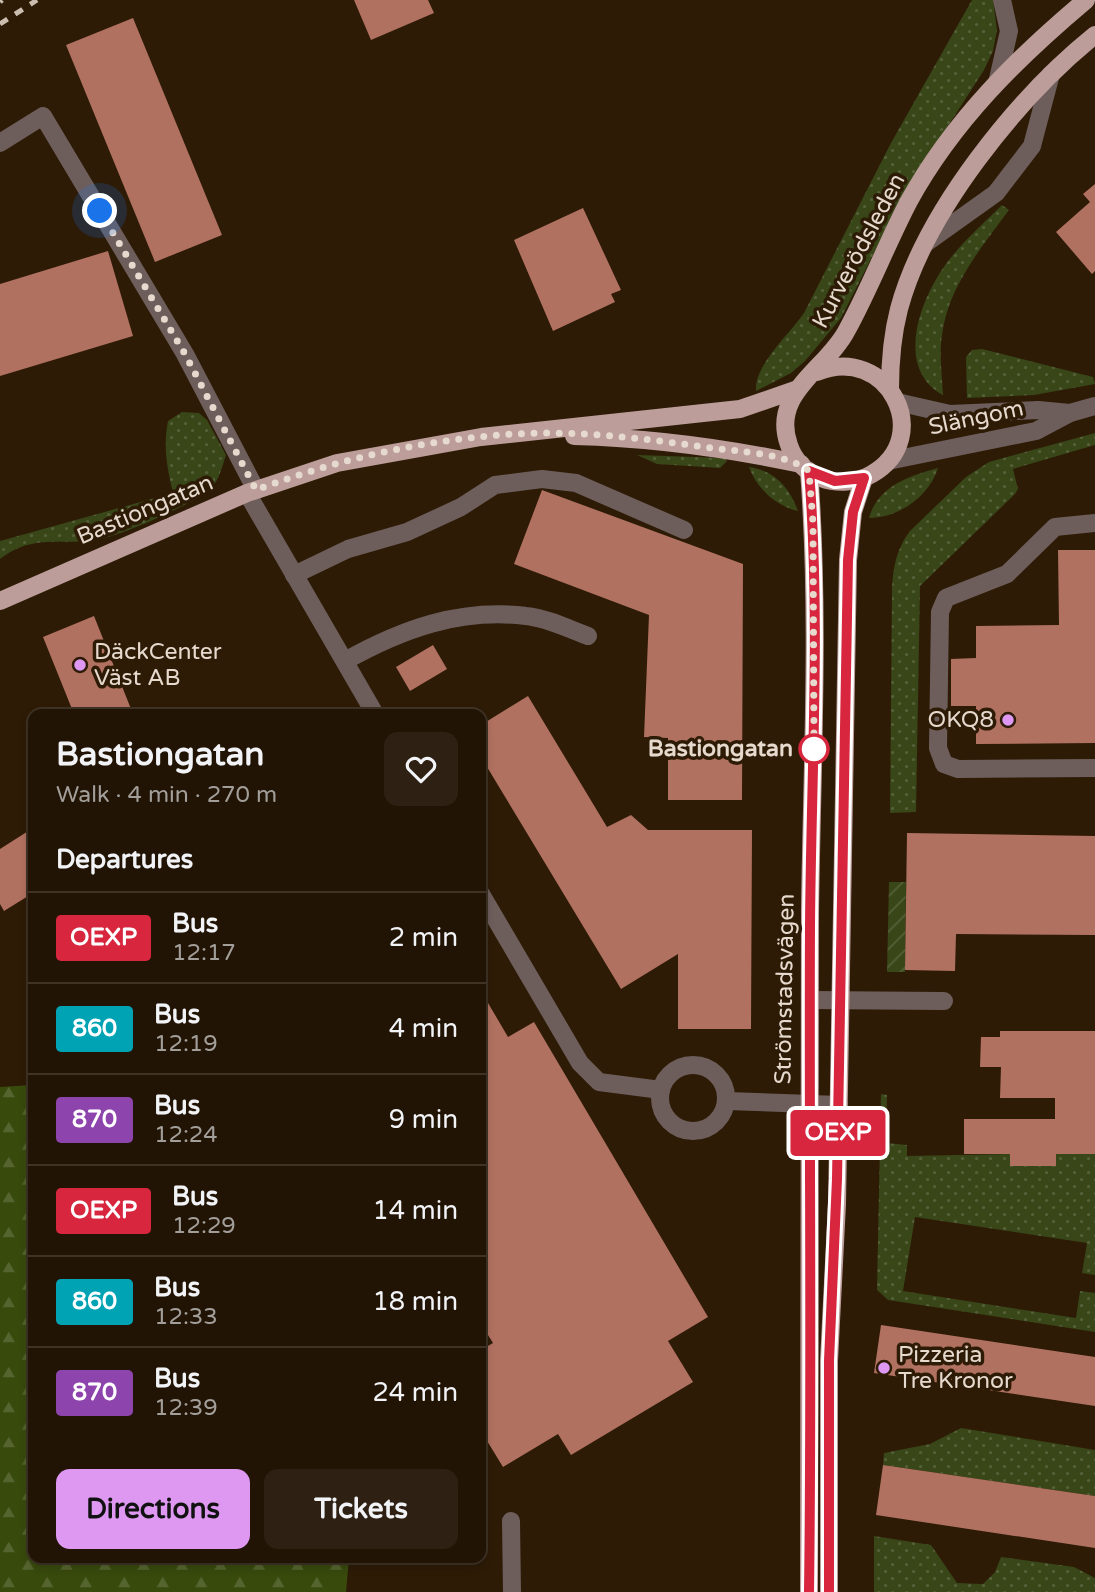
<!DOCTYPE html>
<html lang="en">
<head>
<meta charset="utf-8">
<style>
  body { margin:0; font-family:"Varela Round",sans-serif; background:#2e2113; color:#f1f3f6; height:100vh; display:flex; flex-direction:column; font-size:26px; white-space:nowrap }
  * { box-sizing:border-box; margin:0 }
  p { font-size:23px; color:#a29e9a }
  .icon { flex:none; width:38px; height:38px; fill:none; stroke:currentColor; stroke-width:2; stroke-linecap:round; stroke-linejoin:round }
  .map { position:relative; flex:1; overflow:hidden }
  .drawer { position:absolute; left:28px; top:709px; width:458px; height:854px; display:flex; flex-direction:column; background:#221404; border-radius:14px; box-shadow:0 4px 10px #0003,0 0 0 2px #3f3326 }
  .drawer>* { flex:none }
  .badge { padding:0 14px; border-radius:5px; font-size:24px; line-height:46px }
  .you { position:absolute; width:35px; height:35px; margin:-18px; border:5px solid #fff; border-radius:50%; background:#1a73e8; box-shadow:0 0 0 10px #1a73e833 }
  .map>.badge { position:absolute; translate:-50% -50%; box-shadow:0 0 0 4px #fff }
  h2 { padding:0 28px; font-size:26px; line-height:63px }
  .round { display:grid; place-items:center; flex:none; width:74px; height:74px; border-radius:14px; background:#2e2113 }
  .headline { display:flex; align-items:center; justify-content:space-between; height:119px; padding:0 28px }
  h1 { font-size:33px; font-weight:800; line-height:52px }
  .action { display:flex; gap:14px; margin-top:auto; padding:14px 28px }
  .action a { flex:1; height:80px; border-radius:14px; background:#de98f2; color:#111; font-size:28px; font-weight:800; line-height:80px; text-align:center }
  .action a+a { background:#2e2113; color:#f1f3f6 }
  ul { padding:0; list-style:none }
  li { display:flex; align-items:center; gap:21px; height:91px; padding:0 28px; border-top:2px solid #3f3326 }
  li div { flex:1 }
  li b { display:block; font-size:26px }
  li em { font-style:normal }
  li .badge { min-width:77px; font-weight:700; text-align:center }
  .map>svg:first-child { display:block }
  .grass { fill:url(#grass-dots) }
  .forest { fill:url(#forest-firs) }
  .garden { fill:url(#garden-furrows) }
  .building { fill:#b17161 }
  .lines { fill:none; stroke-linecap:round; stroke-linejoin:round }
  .minor { stroke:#6d5e5c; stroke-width:18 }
  .major { stroke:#bc9d9a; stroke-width:18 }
  .rail { stroke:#cbbdb0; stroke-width:5; stroke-dasharray:9 9; stroke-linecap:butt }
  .line-casing { stroke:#fff; stroke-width:16 }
  .line { stroke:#d7263d; stroke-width:10 }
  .walk { stroke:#e6d9cd; stroke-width:7; stroke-dasharray:0 12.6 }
  .poi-dot { fill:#de98f2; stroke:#2d1b06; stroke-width:2.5 }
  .stop-dot { fill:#fff; stroke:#d7263d; stroke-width:3.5 }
  .labels { text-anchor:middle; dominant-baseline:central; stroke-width:7; stroke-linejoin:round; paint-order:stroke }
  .street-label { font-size:23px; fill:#e6d9cd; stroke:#2d1b06 }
  .poi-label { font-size:23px; fill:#e6d9cd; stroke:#2d1b06; text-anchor:start }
  .stop-label { font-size:23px; font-weight:bold; fill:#e6d9cd; stroke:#2d1b06; text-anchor:end }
</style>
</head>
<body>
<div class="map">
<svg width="1095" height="1592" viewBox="0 0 1095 1592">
  <defs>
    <pattern id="grass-dots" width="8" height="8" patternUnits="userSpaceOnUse" patternTransform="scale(1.75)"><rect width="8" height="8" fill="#384618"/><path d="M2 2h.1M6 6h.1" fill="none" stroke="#556038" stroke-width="1.8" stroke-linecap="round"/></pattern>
    <pattern id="forest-firs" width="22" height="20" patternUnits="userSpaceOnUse" patternTransform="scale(1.75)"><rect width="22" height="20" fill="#394a0d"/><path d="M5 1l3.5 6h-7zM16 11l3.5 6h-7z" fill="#56642f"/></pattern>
    <pattern id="garden-furrows" width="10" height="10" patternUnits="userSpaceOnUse" patternTransform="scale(1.75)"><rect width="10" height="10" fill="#384618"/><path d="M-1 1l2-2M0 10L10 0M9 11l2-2" fill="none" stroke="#556038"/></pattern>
  </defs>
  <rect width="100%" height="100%" fill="#2d1b06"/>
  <!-- grass -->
  <g class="grass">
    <path d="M972,0H993L997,30L993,51L984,70L903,196L841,318L805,361L791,373L756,391C754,365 789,335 804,313L891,143Z"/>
    <path d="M1002,205L1009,210C981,248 948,287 942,335C939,354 942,375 943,395C891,367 923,290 953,255C968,237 986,221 1002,205Z"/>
    <path d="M982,349L1093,377L1095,384L1034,395L967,398L966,357L972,350Z"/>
    <path d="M182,412L199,413L207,420L226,455C222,467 219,481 210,489C194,504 120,536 97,540C60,546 34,533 0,559V541L173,493C167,467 163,448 168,421Z"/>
    <path d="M1095,433V445L1013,469L1018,489L1015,494L920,586L916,812L890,813L892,591C893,568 896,550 910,531L966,477L989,462Z"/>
    <path d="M637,455L725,458L727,461L720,468L657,464Z"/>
    <path d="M749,467C775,471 789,487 798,511C776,506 757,489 749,467Z"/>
    <path d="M938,468C929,497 898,518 869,518C878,486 909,476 938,468Z"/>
    <path d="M881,1094L887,1095L886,1143L907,1145V1156L1010,1154L1056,1166V1154H1095V1275L1082,1273L1087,1243L915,1217L903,1291L1076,1318L1080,1291L1095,1293V1332L888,1300L877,1290Z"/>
    <path d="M961,1428L1095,1450V1496L883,1465L884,1453L930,1444Z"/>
    <path d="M874,1536L931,1545L957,1583L983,1584L995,1572L1001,1557L1074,1567L1095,1578V1592H874Z"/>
  </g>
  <!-- forest -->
  <path class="forest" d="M33,1085V1558H349L346,1592H0V1087Z"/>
  <!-- garden -->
  <path class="garden" d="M889,882H906L905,972H887Z"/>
  <!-- building -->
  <g class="building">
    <path d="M354,0H428L434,13L371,40Z"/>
    <path d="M133,18L222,235L155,262L66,45Z"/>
    <path d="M1095,184V271L1092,274L1056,232L1090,202L1083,194Z"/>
    <path d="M583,208L621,290L611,294L615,302L553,331L514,240Z"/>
    <path d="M108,251L133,336L0,376V284Z"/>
    <path d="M542,490L743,564L742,800H668V738L644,737L649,615L514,564Z"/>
    <path d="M1058,550H1095V743L976,744V706H951V659L976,658V626L1059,625Z"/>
    <path d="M94,616L133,714H74L43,637Z"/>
    <path d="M433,645L447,669L410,691L396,667Z"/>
    <path d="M528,696L607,827L631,815L648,830H752L751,1029H678V954L621,989L481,757V725Z"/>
    <path d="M33,828V893L4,911L0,904V849Z"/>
    <path d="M907,833L1095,836V935L956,934L955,971L905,970Z"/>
    <path d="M481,991L508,1037L534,1022L708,1317L668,1341L693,1382L571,1455L558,1434L503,1467L481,1431V1350L493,1343L481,1324Z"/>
    <path d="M1000,1031H1095V1154H1056V1166H1010V1154H964V1119H1055V1098H1000L1001,1067H980L981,1037H1000Z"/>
    <path d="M881,1325L1095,1357V1406L874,1373Z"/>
    <path d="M883,1465L1095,1496V1548L876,1515Z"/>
  </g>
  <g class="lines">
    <!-- minor -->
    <g class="minor">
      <path d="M998,79L1009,31L1002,0"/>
      <path d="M0,143L43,116L185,354L256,490"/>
      <path d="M926,243L996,193L1032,146L1051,74"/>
      <path d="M897,402L950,414L1038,410L1070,413"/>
      <path d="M888,461L1036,431L1070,413L1095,406"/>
      <path d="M247,493L375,714"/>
      <path d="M1095,523L1055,527L1007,574L946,598L940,612L938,748L944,764L958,769L1095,768"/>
      <path d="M294,575L348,549L407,532L461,507L495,485L542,479L576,483L684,530"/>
      <path d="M345,661C402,629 460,608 526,616C547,618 569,629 588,636"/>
      <path d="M481,894L580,1063L599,1082L661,1090"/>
      <path d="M810,1000L944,1001"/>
      <circle cx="693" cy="1098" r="33"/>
      <path d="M727,1101L839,1105"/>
      <path d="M511,1521L512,1592"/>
    </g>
    <!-- major -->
    <g class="major">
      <path d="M817,372C887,343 936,437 872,474C857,483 837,484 821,478C806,472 794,460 789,445C770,393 827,369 847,330C870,288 887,243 909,201C953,121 1017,58 1086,0"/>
      <path d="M890,389C890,362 892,336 899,309C925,212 1018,97 1095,35"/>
      <path d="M574,436C651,438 726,448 801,464"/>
      <path d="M0,601L247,493L337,463L481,437L740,409L795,390"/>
      <path d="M809,1592C811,1365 808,1137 810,910C812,764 820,617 809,471"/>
      <path d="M829,1592V1361L837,1204L848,560L853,512L864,478"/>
    </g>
    <!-- rail -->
    <g class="rail">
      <path d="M0,2L2,0"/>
      <path d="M0,24L37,0"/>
    </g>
  </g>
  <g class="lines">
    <!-- line casing -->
    <g class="line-casing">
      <path id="line" d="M809,1592C812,1370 809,1149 810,927C811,775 821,622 809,471L835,481L864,478L853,512L848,560L837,1179L829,1361V1592"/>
    </g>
    <!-- line -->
    <use href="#line" class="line"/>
    <!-- walk -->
    <path class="walk" d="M100,211L185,354L256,490C338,459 427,439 515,434C580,430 647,439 711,448C738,451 789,454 809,471L813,523L814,749"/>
  </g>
  <!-- markers -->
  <g class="poi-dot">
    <circle cx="80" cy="665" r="7"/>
    <circle cx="1008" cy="720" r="7"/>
    <circle cx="884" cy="1368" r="7"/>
  </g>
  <circle class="stop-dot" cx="814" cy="749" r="14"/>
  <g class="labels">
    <!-- street labels -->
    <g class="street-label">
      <text transform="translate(859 251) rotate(-62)">Kurverödsleden</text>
      <text transform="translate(976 418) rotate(-12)">Slängom</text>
      <text transform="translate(145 510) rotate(-23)">Bastiongatan</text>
      <text transform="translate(785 989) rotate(-89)">Strömstadsvägen</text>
    </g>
    <!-- poi labels -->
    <g class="poi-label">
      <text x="94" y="652">DäckCenter<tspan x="94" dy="26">Väst AB</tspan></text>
      <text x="994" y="720" text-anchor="end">OKQ8</text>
      <text x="898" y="1355">Pizzeria<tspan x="898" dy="26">Tre Kronor</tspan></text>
    </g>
    <!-- stop labels -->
    <g class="stop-label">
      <text x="793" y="749">Bastiongatan</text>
    </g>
  </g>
</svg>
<div class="you" style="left:100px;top:211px"></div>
<b class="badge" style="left:838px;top:1133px;background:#d7263d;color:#fff">OEXP</b>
<section class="drawer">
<div class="headline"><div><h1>Bastiongatan</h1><p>Walk · 4 min · 270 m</p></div><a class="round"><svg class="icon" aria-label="heart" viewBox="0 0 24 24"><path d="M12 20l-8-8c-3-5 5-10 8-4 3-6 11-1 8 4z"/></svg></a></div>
<h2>Departures</h2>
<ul>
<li><span class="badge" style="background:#d7263d;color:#fff">OEXP</span><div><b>Bus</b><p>12:17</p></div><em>2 min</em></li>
<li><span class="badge" style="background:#00a3b4;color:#fff">860</span><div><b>Bus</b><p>12:19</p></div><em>4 min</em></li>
<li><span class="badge" style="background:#8e44ad;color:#fff">870</span><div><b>Bus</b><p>12:24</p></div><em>9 min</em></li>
<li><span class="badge" style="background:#d7263d;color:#fff">OEXP</span><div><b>Bus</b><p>12:29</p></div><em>14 min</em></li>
<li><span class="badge" style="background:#00a3b4;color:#fff">860</span><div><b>Bus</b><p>12:33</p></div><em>18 min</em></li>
<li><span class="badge" style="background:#8e44ad;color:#fff">870</span><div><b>Bus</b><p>12:39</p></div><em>24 min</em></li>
</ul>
<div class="action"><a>Directions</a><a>Tickets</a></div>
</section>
</div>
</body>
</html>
